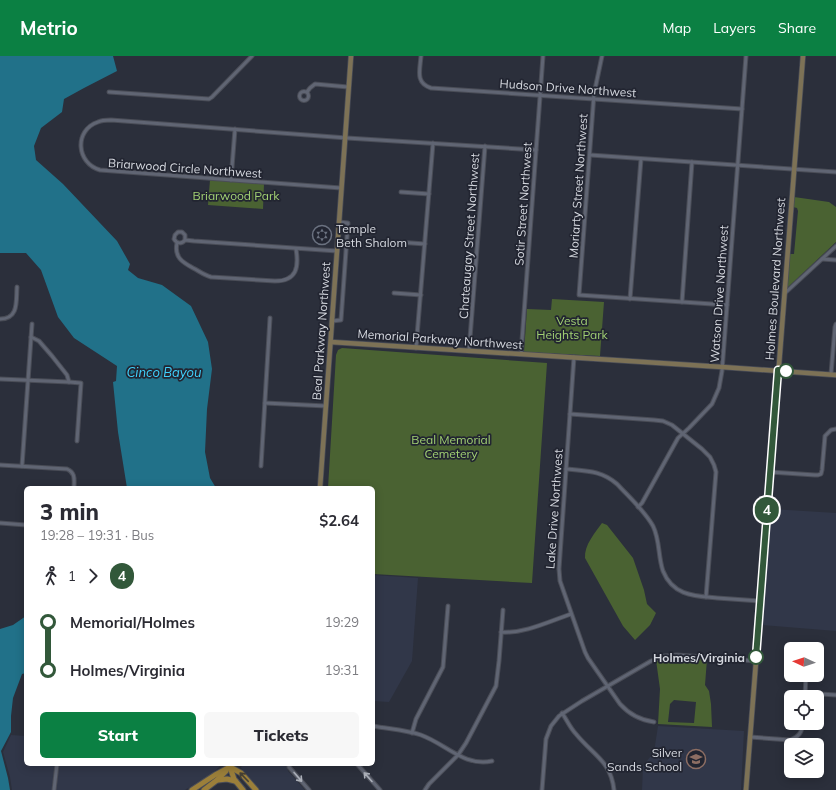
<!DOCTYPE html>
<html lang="en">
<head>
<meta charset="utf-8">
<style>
  body { margin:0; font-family:Mulish,sans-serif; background:#f7f7f7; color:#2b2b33; height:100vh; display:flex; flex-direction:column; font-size:15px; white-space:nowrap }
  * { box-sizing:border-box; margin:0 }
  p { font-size:13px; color:#7c7c81 }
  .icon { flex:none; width:22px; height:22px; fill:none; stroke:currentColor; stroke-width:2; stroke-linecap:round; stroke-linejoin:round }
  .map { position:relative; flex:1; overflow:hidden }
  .details { position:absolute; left:24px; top:430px; width:351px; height:280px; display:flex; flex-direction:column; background:#fff; border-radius:6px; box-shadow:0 2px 10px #0003 }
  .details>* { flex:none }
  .badge { padding:0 8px; border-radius:13px; font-size:14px; line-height:26px }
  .needle { width:26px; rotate:273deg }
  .fabs { position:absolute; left:784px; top:586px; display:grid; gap:8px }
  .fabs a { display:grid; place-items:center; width:40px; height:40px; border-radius:6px; background:#fff; box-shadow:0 2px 10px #0003; font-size:20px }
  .map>.badge { position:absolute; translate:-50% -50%; box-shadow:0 0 0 2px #fff }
  .legs { display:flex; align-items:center; gap:6px; height:44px; padding:0 16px; font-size:13px }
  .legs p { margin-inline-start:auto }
  .summary { display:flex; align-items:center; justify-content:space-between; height:68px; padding:0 16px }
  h1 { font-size:22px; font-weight:800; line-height:30px }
  .primary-button { display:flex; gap:8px; margin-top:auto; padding:8px 16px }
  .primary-button a { flex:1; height:46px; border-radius:6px; background:#0b8043; color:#fff; font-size:16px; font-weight:800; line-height:46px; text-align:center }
  .primary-button a+a { background:#f7f7f7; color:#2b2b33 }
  ul { padding:0 16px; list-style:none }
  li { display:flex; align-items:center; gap:14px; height:48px; font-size:15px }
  li i { display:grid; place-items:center; width:6px; height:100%; margin:0 5px; background:currentColor }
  li i::after { content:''; width:10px; height:10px; margin:-5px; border:3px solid; border-radius:50%; background:#fff }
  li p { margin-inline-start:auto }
  li:first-child i { background:linear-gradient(#0000 50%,currentColor 0) }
  li:last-child i { background:linear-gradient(currentColor 50%,#0000 0) }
  header { display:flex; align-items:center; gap:24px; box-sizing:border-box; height:56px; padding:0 20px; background:#0b8043; color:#fff }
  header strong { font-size:19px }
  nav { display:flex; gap:22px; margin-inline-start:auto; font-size:14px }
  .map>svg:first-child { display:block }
  .built { fill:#313749 }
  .green { fill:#4a6232; fill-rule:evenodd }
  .water { fill:#217189 }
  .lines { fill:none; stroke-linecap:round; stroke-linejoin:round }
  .street-casing { stroke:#4a4d57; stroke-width:5 }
  .secondary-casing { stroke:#4a4d57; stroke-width:6 }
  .primary-casing { stroke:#4a4d57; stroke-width:7 }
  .street { stroke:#606573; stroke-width:3 }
  .secondary { stroke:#7d7256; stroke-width:4.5 }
  .primary { stroke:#9b7f3a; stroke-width:5 }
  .oneway { stroke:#464034 }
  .oneway2 { stroke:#acb0b9 }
  .line-1-casing { stroke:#fff; stroke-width:9 }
  .line-1 { stroke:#32583a; stroke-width:6 }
  .stop-1-dot { fill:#fff; stroke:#32583a; stroke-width:2 }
  .labels { text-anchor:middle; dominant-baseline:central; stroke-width:3.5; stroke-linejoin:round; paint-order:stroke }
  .street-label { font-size:12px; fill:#d5d8df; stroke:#222531 }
  .park-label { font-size:12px; fill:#a2d173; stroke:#222531 }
  .poi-label { font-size:12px; fill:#d5d8df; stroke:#222531; text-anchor:start }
  .stop-label { font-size:12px; font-weight:bold; fill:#d5d8df; stroke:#222531; text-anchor:end }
  .water-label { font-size:13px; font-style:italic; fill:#3fd2fd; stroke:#222531 }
</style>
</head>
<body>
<header>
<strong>Metrio</strong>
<nav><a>Map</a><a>Layers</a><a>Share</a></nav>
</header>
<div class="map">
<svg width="836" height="734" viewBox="0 0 836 734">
  <rect width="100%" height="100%" fill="#2b2f3b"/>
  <!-- built -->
  <g class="built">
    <path d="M772,453L836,457V575L761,569Z"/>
    <path d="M373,519L418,522L412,605L389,646L373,645Z"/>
    <path d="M658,670L744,675L741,734H642L643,710L654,696Z"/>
    <path d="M11,679L26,680V708H55L52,734H12L10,721L3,696Z"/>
    <path d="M59,708H222L215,715L185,734H56Z"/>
    <path d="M242,708H287L288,715L305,734H260L241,712Z"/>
  </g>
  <!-- green -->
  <g class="green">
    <path d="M210,124L264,128L263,153L208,149Z"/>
    <path d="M794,141L829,146L836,151V186L787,232L790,198H794L798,155L797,152L793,151Z"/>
    <path d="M552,243L604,246L600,300L524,296L527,253L551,254Z"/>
    <path d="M342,292L547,307L532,527L373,518V432H328L336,299L338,294Z"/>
    <path d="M602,467L607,469L633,502L644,534L647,548L656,557L650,569L635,584L623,570L585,502C584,489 595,477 602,467Z"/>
    <path d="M677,600L707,603L705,629L709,635L711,648L712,671L658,668L660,633L656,604L665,601ZM674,644L696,646L694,667L668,666L670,648Z"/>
  </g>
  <!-- water -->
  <g class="water">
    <path d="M0,0H113L117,15L84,32L64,43L62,56L41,72L34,90L36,104L63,128L117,185L130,208L128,214L138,222L162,229L191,250L208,286L212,313L207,353L205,396L210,422L216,432H127L118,376L113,326L116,325L117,310L74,282L58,261L41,214L26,197H0Z"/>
    <path d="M26,560V617L22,618L13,642L11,660V676L1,695L8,722L10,734H0V573L13,569Z"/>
  </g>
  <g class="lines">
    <!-- street casing -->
    <g class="street-casing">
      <g id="street">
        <path d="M421,0C420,14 415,27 431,32L742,53"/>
        <path d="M602,0L594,38L579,239L727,249"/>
        <circle cx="304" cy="40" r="4.5"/>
        <path d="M109,36L209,43L212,41L252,0"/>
        <path d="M307,36L310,32L315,28L348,31"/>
        <path d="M590,99L836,116"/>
        <path d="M231,124L235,73"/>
        <path d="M341,132L100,114C76,107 74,74 98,66C102,64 106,64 111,64L347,82L536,94"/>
        <path d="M401,136L429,138"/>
        <path d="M185,184V179L182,176H178L175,179L174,183C177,188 182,188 185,184L194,185L337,195"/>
        <path d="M398,186L425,188"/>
        <path d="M177,187C174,201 182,206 193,212C199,215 204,219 211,221L275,225C297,225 299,211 296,193"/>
        <path d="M822,203L836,204"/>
        <path d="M394,237L421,239"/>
        <path d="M785,237L836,190"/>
        <path d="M630,243L641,103"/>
        <path d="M682,246L692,106"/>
        <path d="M0,263C19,263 16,245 17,231"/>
        <path d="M332,265L341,264L348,167L339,166"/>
        <path d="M31,281L39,285L52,300L67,319L69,326"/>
        <path d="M416,292L433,87"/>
        <path d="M469,295L485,90"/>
        <path d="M521,298L543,0"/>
        <path d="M574,301L559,513L560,525L585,596L588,602L620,648C629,658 640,664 654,666"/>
        <path d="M831,318L835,271L836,268"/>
        <path d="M0,323L69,326L81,327L77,385"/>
        <path d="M265,347L326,350"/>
        <path d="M570,358L654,364L663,365L672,369L702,393L710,401L714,409L716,416L706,541"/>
        <path d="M0,409L67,413C76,417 74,424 74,432"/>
        <path d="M22,410L32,268"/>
        <path d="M261,410L270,262"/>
        <path d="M566,413C585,415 601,414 617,428C629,441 644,454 653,470C660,484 658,501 663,515C673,540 695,540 717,542C732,543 746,544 760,545"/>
        <path d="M770,416L815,419H818L821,418L822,414L825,380L831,374L836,373"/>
        <path d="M638,451L642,447L678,382L689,372L712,348L719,332L722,315L746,0"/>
        <path d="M0,467L26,469"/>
        <path d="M501,576C524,578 550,565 571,558"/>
        <path d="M805,637L836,639"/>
        <path d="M805,641L806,619"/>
        <path d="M562,657C567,664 570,672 576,678C593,699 611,705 614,734"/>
        <path d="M373,670C389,673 406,674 421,679C446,688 464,711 492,705"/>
        <path d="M412,677L416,663L443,611L448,550"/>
        <path d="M750,681L790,684C799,681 802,676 803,667"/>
        <path d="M289,708V711L309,734"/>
        <path d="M357,708L380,734"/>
        <path d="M54,734L57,708"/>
        <path d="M425,734L429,728L458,699L466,687L496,630L499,605L503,554"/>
        <path d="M542,734L546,683L551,670L559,660L582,645L651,605L664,600L677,599L756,605"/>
      </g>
    </g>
    <!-- secondary casing -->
    <g class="secondary-casing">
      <g id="secondary">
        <path d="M331,286L722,311L836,319"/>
        <path d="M320,432L351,0"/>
        <path d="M746,734L803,0"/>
      </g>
    </g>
    <!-- primary casing -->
    <g class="primary-casing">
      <g id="primary">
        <path d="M230,711L241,717L256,734"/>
        <path d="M230,711L234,723L243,734"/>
        <path d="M218,724L227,723L235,725"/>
        <path d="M192,734L215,719L230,711"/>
        <path d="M204,734L217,724L226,715"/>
      </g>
    </g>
    <!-- street -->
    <use href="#street" class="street"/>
    <!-- secondary -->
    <use href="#secondary" class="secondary"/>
    <!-- primary -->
    <use href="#primary" class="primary"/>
  </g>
  <!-- one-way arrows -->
  <defs><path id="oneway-shaft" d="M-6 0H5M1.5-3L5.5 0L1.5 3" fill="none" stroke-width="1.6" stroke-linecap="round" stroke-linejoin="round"/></defs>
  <use class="oneway" href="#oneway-shaft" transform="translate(244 721) rotate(-134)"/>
  <g class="oneway2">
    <use href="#oneway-shaft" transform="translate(298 721) rotate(49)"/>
    <use href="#oneway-shaft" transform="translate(368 721) rotate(-132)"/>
  </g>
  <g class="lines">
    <!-- line-1 casing -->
    <g class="line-1-casing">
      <path id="line-1" d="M756,601L778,314L786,315"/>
    </g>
    <!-- line-1 -->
    <use href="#line-1" class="line-1"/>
  </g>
  <!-- icons -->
  <defs>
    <g id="synagogue-ring" transform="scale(1)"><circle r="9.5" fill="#222531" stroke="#6b7280" stroke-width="1.5"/><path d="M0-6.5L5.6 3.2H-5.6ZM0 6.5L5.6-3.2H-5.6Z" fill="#6b7280"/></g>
    <g id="school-ring" transform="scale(1)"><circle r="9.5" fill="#222531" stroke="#8d6e63" stroke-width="1.5"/><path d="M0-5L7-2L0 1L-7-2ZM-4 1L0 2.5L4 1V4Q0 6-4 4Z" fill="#8d6e63"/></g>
  </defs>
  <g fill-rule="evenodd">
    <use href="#synagogue-ring" x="322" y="179"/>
    <use href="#school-ring" x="696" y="703"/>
  </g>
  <!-- markers -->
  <g class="stop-1-dot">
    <circle cx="786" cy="315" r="7"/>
    <circle cx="756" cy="601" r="7"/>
  </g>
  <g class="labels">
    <!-- street labels -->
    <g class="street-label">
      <text transform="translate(568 32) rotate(4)">Hudson Drive Northwest</text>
      <text transform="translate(185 112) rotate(4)">Briarwood Circle Northwest</text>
      <text transform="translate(578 130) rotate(-86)">Moriarty Street Northwest</text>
      <text transform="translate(523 148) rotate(-86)">Sotir Street Northwest</text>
      <text transform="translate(469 180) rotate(-86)">Chateaugay Street Northwest</text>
      <text transform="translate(775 223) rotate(-86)">Holmes Boulevard Northwest</text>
      <text transform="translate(719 238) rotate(-86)">Watson Drive Northwest</text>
      <text transform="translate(321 275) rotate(-86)">Beal Parkway Northwest</text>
      <text transform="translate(440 283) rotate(4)">Memorial Parkway Northwest</text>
      <text transform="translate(554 453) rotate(-86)">Lake Drive Northwest</text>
    </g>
    <!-- park labels -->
    <g class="park-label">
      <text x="236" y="139">Briarwood Park</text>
      <text x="572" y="264">Vesta<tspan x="572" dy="14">Heights Park</tspan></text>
      <text x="451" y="383">Beal Memorial<tspan x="451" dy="14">Cemetery</tspan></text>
    </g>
    <!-- poi labels -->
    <g class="poi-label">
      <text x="336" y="172">Temple<tspan x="336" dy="14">Beth Shalom</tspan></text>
      <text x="682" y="696" text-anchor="end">Silver<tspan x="682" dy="14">Sands School</tspan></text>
    </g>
    <!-- stop labels -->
    <g class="stop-label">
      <text x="745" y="601">Holmes/Virginia</text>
    </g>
    <!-- water labels -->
    <g class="water-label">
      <text x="164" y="316">Cinco Bayou</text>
    </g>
  </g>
</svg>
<div class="fabs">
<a><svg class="needle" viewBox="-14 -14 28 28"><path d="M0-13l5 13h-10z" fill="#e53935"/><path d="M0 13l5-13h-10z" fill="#7c7c81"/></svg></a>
<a><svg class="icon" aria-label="locate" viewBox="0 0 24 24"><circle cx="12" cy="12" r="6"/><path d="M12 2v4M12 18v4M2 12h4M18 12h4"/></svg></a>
<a><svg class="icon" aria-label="layers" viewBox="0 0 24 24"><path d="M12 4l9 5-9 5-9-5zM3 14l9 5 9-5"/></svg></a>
</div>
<b class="badge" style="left:767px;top:454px;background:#32583a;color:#fff">4</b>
<section class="details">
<div class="summary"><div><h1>3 min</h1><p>19:28 – 19:31 · Bus</p></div><b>$2.64</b></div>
<div class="legs"><svg class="icon" aria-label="walk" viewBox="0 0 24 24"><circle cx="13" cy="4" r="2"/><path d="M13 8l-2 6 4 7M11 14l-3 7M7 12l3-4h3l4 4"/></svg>1<svg class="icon" aria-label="forward" viewBox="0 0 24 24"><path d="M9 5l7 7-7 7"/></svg><b class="badge" style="background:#32583a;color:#fff">4</b></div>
<ul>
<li><i style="color:#32583a"></i><b>Memorial/Holmes</b><p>19:29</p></li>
<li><i style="color:#32583a"></i><b>Holmes/Virginia</b><p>19:31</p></li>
</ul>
<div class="primary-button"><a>Start</a><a>Tickets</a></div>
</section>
</div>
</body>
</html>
